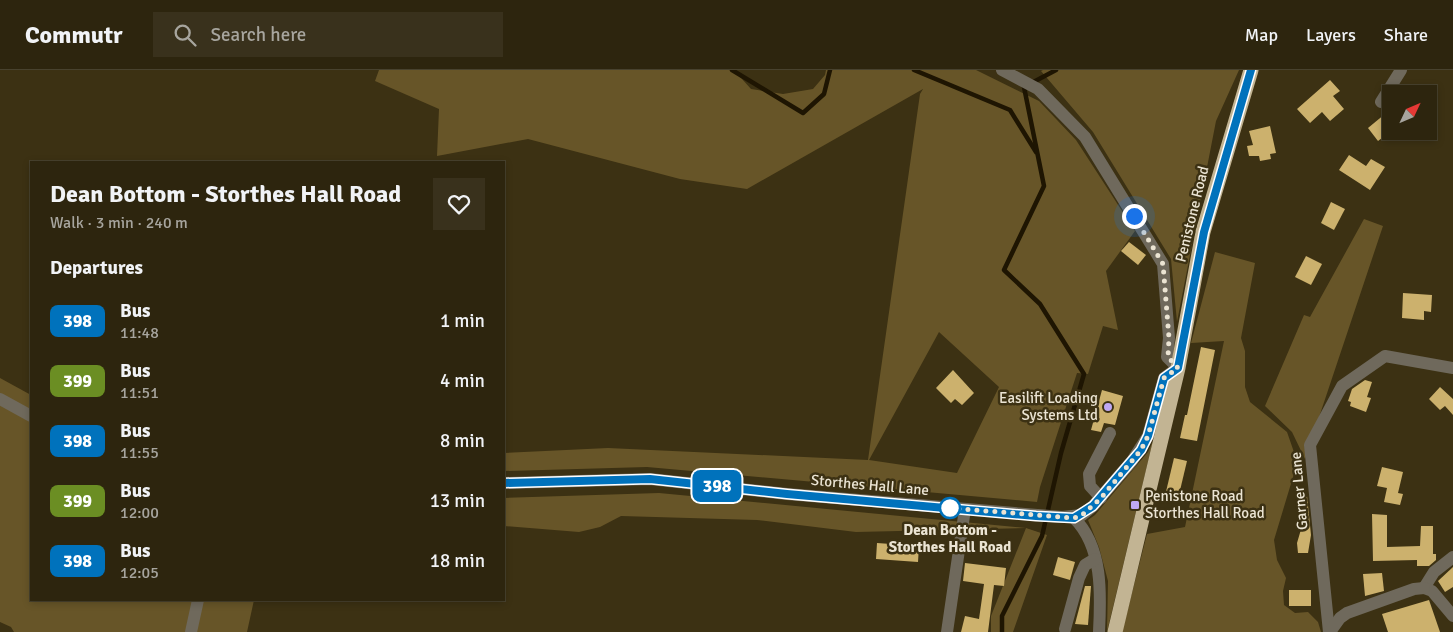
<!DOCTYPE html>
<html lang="en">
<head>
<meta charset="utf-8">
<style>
  body { margin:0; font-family:Signika,sans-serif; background:#39311c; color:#f1f3f6; height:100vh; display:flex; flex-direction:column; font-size:19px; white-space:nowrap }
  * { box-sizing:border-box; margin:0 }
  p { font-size:16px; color:#a7a59e }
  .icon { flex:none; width:28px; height:28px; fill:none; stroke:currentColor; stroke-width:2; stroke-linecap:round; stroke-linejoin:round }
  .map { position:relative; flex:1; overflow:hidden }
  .side { position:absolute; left:30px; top:91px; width:475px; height:440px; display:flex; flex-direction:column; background:#2d250e; border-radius:0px; box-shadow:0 2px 8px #0003,0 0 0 1px #48422e }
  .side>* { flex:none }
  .badge { padding:0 10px; border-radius:8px; font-size:18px; line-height:32px }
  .needle { width:32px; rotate:46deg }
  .controls { position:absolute; left:1382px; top:15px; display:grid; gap:10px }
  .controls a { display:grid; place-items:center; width:55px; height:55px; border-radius:0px; background:#2d250e; box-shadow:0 2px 8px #0003,0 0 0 1px #48422e; font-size:25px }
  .you { position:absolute; width:25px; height:25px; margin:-12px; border:4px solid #fff; border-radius:50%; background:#1a73e8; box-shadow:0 0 0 8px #1a73e833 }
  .map>.badge { position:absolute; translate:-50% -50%; box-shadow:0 0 0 2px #fff }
  h2 { padding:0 20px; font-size:19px; line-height:45px }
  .round { display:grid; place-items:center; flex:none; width:52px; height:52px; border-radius:0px; background:#39311c }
  .head { display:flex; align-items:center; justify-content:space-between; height:85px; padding:0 20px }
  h1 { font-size:24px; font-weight:800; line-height:38px }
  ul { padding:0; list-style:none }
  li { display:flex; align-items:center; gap:15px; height:60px; padding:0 20px }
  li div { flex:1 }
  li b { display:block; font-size:19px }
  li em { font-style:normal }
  li .badge { min-width:55px; font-weight:700; text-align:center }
  header { display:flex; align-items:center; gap:30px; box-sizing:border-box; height:70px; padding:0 25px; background:#2d250e; border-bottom:1px solid #48422e }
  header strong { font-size:24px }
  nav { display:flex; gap:28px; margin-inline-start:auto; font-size:18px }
  .search { width:350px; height:45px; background:#39311c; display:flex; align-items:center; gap:12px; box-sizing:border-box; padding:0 18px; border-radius:0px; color:#a7a59e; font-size:19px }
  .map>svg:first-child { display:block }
  .green { fill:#675528; fill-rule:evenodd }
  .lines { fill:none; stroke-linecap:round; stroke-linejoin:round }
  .stream { stroke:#1e1502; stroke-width:4.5 }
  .building { fill:#ccb16d }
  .minor { stroke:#6f695c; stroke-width:12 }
  .highway { stroke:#c2b493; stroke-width:15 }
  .line-casing { stroke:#fff; stroke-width:11 }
  .line { stroke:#0072bc; stroke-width:8 }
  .walk { stroke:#ebe4d3; stroke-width:5; stroke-dasharray:0 9 }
  .poi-dot { fill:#bfa8f4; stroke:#3c3113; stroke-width:2 }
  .stop-dot { fill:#fff; stroke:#0072bc; stroke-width:2.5 }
  .labels { text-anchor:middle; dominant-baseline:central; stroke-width:5; stroke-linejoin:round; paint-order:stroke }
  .street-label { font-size:15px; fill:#ebe4d3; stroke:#3c3113 }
  .poi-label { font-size:15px; fill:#ebe4d3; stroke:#3c3113; text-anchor:end }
  .stop-label { font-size:15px; font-weight:bold; fill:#ebe4d3; stroke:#3c3113 }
</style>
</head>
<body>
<header>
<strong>Commutr</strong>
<div class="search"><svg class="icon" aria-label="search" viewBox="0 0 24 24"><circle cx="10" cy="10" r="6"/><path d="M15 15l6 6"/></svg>Search here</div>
<nav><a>Map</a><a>Layers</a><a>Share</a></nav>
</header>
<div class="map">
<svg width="1453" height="562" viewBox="0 0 1453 562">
  <rect width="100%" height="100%" fill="#3c3113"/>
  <!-- green -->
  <g class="green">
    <path d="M379,0H734L751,19L783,24L813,19L825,5L826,0H976L1039,31L1076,70L1135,161L1106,201L1118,260L1103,256L1088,304L1077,303L1040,417L1037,432L647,397L504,401V383L608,378L868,390L920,24L923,19L747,119L680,109L528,69L437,86L439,39L375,11ZM939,262L999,317L957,403L869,390Z"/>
    <path d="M1043,0H1239L1216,51L1177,252L1171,189L1093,62L1041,1Z"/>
    <path d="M1364,149L1383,156L1305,389L1292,362L1265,336L1304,245L1310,247Z"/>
    <path d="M1215,182L1255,193L1241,268L1245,281V317L1250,332L1287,362L1295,385L1296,397L1274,470L1277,490L1286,508L1283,521L1284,535L1295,543L1308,542L1318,552L1321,562H1122L1147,464L1185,457L1224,271L1191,273Z"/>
    <path d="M0,308L31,325V530H254L247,562H14L11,557L0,552Z"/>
    <path d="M1153,371L1107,562L1108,511L1099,477L1088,450L1095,445L1148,382Z"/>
    <path d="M659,423L1026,458L1047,465L1013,562H991V546L1026,458L856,462L757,450L621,446L600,457L579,462L504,456V428Z"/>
  </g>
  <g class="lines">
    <!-- stream -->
    <g class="stream">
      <path d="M732,0L803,43L824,24L830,0"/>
      <path d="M914,0L1010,40L1036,82"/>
      <path d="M1002,562V546L1042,466L1061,383L1084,304L1040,234L1004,200L1044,116L1024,17L1056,0"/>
    </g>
  </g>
  <!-- building -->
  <g class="building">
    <path d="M1330,10L1340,21L1333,26L1344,39L1330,51L1322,42L1310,53L1297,39Z"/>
    <path d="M1391,39V61L1378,71L1368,58Z"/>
    <path d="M1270,56L1276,83L1270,84L1271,89L1260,91L1259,86H1249L1247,76L1253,75L1249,61Z"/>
    <path d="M1349,85L1366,96L1371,89L1385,97L1370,120L1339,100Z"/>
    <path d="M1331,132L1345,139L1334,160L1321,153Z"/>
    <path d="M1129,172L1146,185L1138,195L1121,181Z"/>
    <path d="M1306,186L1322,194L1311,215L1295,207Z"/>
    <path d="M1403,223L1432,225L1431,242L1424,241V250L1402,248Z"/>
    <path d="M1201,277L1215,280L1197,371L1180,368L1185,345H1187Z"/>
    <path d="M953,300L974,323L962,335L955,329L951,333L936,318Z"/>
    <path d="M1365,310L1372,312L1367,327L1371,328L1366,342L1350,336L1351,332L1348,331L1352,319Z"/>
    <path d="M1440,317L1453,329V345L1445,336L1440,340L1429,329Z"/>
    <path d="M1102,320L1123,326L1115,355L1104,353L1101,362L1091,360Z"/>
    <path d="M1174,388L1187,391L1177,433L1164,430Z"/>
    <path d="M1382,397L1403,402L1398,423L1403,424L1400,435L1384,432L1387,418L1377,416Z"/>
    <path d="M1301,425L1307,426L1311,465L1308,483H1298L1297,473L1302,456L1299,439H1303Z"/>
    <path d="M1372,444L1387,445V477L1420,476L1421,456H1433V484H1436V490L1429,496H1417V490L1373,491Z"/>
    <path d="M877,473L919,476L918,492L876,489Z"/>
    <path d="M1058,487L1075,492L1070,510L1053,505Z"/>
    <path d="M965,493L1006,498L1004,516L994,515L988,562H961L965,546L979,549L984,514L963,511Z"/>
    <path d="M1453,497V517L1445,522L1438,511Z"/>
    <path d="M1382,503L1384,521L1365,526L1363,504Z"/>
    <path d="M1085,516H1091L1088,555L1075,554Z"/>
    <rect x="1289" y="520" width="22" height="16"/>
    <path d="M1429,530L1440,562H1388L1382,544Z"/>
  </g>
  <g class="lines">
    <!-- minor -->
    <g class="minor">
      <path d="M1381,32L1401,0"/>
      <path d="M0,329L31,346"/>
      <path d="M504,413L650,409L787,424L1062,447L1082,445L1093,436L1132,391L1148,366L1164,308L1178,298L1167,287L1169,268L1163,194L1085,67L1038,19L1002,0"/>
      <path d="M1101,428L1090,416L1089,404L1110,363"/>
      <path d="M1074,448C1103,477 1101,524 1099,562"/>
      <path d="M1424,518L1434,502L1453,487"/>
      <path d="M1424,518L1432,521L1453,546"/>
      <path d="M1065,559L1079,508L1085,495L1095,489"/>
      <path d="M191,562L198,530"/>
      <path d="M947,562L965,439"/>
      <path d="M1329,562L1310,375L1342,316L1385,286L1453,298"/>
      <path d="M1330,562L1340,548L1347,543L1414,519L1424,518"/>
    </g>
    <!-- highway -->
    <path class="highway" d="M1115,562L1178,298L1203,162L1251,0"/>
  </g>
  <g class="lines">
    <!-- line casing -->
    <g class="line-casing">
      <path id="line" d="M504,413L650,409L787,424L1036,446L1074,448L1093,436L1141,380L1148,366L1164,308L1178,298L1204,162L1251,0"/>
    </g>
    <!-- line -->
    <use href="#line" class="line"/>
    <!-- walk -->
    <path class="walk" d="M950,438L1062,447L1074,448L1082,445L1101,428L1141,380L1148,366L1164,308L1178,298L1168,287L1169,268L1163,194L1134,146"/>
  </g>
  <!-- markers -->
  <g class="poi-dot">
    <circle cx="1108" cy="337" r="5"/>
    <rect x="1130" y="430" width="10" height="10" rx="2.5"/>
  </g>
  <circle class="stop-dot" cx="950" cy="438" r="10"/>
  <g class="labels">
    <!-- street labels -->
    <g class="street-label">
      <text transform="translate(1192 144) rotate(-76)">Penistone Road</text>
      <text transform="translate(870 415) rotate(5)">Storthes Hall Lane</text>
      <text transform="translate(1299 421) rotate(-95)">Garner Lane</text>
    </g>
    <!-- poi labels -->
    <g class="poi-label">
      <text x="1098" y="328">Easilift Loading<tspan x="1098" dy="17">Systems Ltd</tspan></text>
      <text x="1145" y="426" text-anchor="start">Penistone Road<tspan x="1145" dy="17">Storthes Hall Road</tspan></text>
    </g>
    <!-- stop labels -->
    <g class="stop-label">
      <text x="950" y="460">Dean Bottom -<tspan x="950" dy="17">Storthes Hall Road</tspan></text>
    </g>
  </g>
</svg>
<div class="controls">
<a><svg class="needle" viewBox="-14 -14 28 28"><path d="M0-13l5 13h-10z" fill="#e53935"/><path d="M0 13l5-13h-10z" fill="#a7a59e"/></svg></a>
</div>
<div class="you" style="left:1134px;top:146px"></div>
<b class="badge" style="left:717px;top:416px;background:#0072bc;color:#fff">398</b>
<section class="side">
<div class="head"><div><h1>Dean Bottom - Storthes Hall Road</h1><p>Walk · 3 min · 240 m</p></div><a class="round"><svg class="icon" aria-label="heart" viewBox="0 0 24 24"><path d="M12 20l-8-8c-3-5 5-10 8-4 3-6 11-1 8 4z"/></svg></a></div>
<h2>Departures</h2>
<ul>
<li><span class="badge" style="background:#0072bc;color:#fff">398</span><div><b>Bus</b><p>11:48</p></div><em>1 min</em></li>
<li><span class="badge" style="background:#6b8e23;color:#fff">399</span><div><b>Bus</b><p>11:51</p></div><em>4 min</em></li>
<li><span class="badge" style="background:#0072bc;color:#fff">398</span><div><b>Bus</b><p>11:55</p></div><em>8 min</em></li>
<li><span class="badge" style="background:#6b8e23;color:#fff">399</span><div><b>Bus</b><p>12:00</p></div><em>13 min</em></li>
<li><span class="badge" style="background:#0072bc;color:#fff">398</span><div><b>Bus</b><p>12:05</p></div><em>18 min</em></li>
</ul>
</section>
</div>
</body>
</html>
